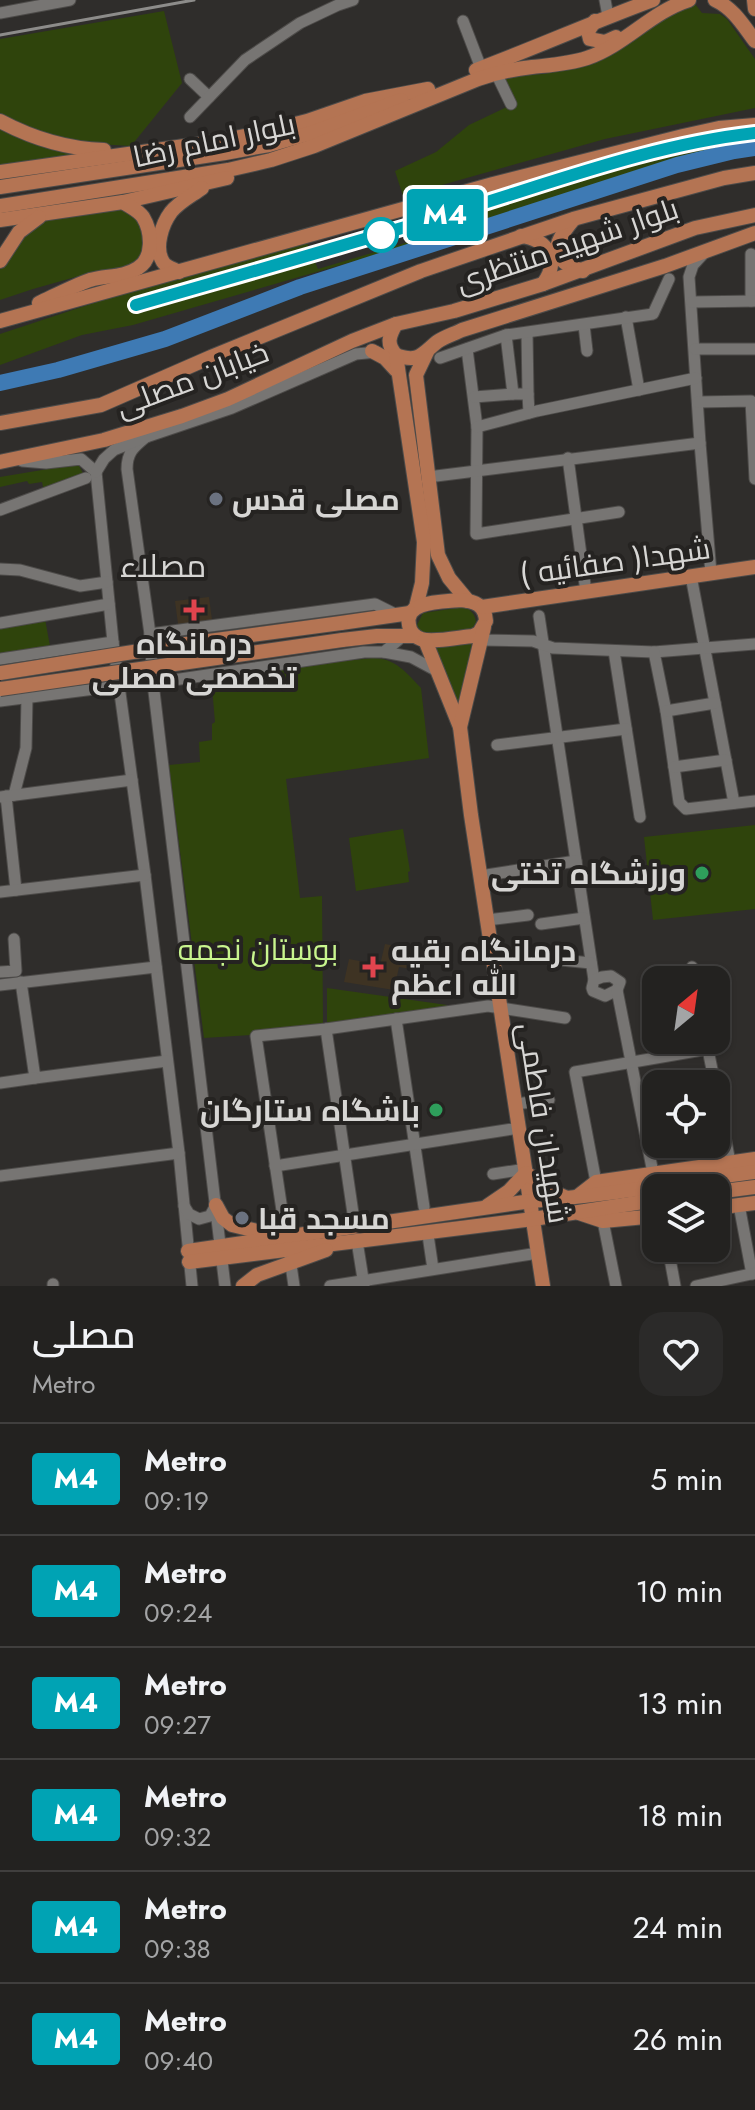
<!DOCTYPE html>
<html lang="en">
<head>
<meta charset="utf-8">
<style>
  body { margin:0; font-family:Jost,Cairo,sans-serif; background:#2b2a29; color:#f1f3f6; height:100vh; display:flex; flex-direction:column; font-size:30px; white-space:nowrap }
  * { box-sizing:border-box; margin:0 }
  p { font-size:26px; color:#a3a4a5 }
  .icon { flex:none; width:44px; height:44px; fill:none; stroke:currentColor; stroke-width:2; stroke-linecap:round; stroke-linejoin:round }
  .map { position:relative; height:1286px; overflow:hidden }
  .panel { display:flex; flex-direction:column; background:#232220; flex:1 }
  .panel>* { flex:none }
  .badge { padding:0 16px; border-radius:6px; font-size:28px; line-height:52px }
  .needle { width:52px; rotate:29deg }
  .controls { position:absolute; left:642px; top:966px; display:grid; gap:16px }
  .controls a { display:grid; place-items:center; width:88px; height:88px; border-radius:16px; background:#232220; box-shadow:0 2px 6px #0004,0 0 0 2px #403f3e; font-size:40px }
  .map>.badge { position:absolute; translate:-50% -50%; box-shadow:0 0 0 4px #fff }
  .round { display:grid; place-items:center; flex:none; width:84px; height:84px; border-radius:24px; background:#2b2a29 }
  .overview { display:flex; align-items:center; justify-content:space-between; height:136px; padding:0 32px }
  h1 { font-size:38px; font-weight:600; line-height:60px }
  ul { padding:0; list-style:none }
  li { display:flex; align-items:center; gap:24px; height:112px; padding:0 32px; border-top:2px solid #403f3e }
  li div { flex:1 }
  li b { display:block; font-size:30px }
  li em { font-style:normal }
  li .badge { min-width:88px; font-weight:700; text-align:center }
  .map>svg:first-child { display:block }
  .medical { fill:#3e3323 }
  .green { fill:#2f440c }
  .lines { fill:none; stroke-linecap:round; stroke-linejoin:round }
  .river { stroke:#3e7ab4; stroke-width:16 }
  .minor-casing { stroke:#4d4b49; stroke-width:13 }
  .major-casing { stroke:#4d4b49; stroke-width:16 }
  .minor { stroke:#777573; stroke-width:11 }
  .major { stroke:#b47453; stroke-width:14 }
  .rail { stroke:#8d8c8a; stroke-width:3 }
  .major-bridge-casing { stroke:#4d4b49; stroke-width:16; stroke-linecap:butt }
  .major-bridge { stroke:#b47453; stroke-width:14 }
  .line-casing { stroke:#fff; stroke-width:18 }
  .line { stroke:#00a3b4; stroke-width:12 }
  .stop-dot { fill:#fff; stroke:#00a3b4; stroke-width:4 }
  .worship-dot { fill:#6b7280; stroke:#252321; stroke-width:3 }
  .health-dot { fill:#e0444e; stroke:#252321; stroke-width:3 }
  .leisure-dot { fill:#2e9e5b; stroke:#252321; stroke-width:3 }
  .labels { text-anchor:middle; dominant-baseline:central; stroke-width:8; stroke-linejoin:round; paint-order:stroke }
  .street-label { font-size:30px; fill:#d7d6d4; stroke:#252321 }
  .poi-label { font-size:30px; font-weight:bold; fill:#d7d6d4; stroke:#252321; text-anchor:start }
  .park-label { font-size:30px; fill:#c8f58e; stroke:#252321 }
  .neighbourhood-label { font-size:32px; fill:#d7d6d4; stroke:#252321 }
</style>
</head>
<body>
<div class="map">
<svg width="755" height="1286" viewBox="0 0 755 1286">
  <rect width="100%" height="100%" fill="#2f2d2b"/>
  <!-- medical -->
  <g class="medical">
    <path d="M209,597L212,620L178,624L175,601Z"/>
    <path d="M385,944L416,950L411,969L399,967L394,990L344,982L349,959L380,965Z"/>
  </g>
  <!-- green -->
  <g class="green">
    <path d="M695,4L702,13L720,14L727,19L755,59V108L605,139L403,196L395,171L436,152L469,125L515,103L503,76L544,74L578,66L662,19Z"/>
    <path d="M164,11L182,83L131,146L80,143L45,135L0,115V39Z"/>
    <path d="M0,128L85,155L0,169Z"/>
    <path d="M731,142V147L448,234L133,325L82,335L0,365V334L127,292L307,243L318,269L435,234V225L654,156Z"/>
    <path d="M117,208L136,216L147,237L140,262L112,272L79,276L33,289L0,300V268L16,242L41,222L59,217Z"/>
    <path d="M78,464L84,475L44,491L42,482L29,484L27,481L0,487V477Z"/>
    <path d="M464,607C471,610 475,614 476,622L471,631L427,635L420,630L417,625L423,613Z"/>
    <path d="M45,619L50,646L0,655V626Z"/>
    <path d="M472,642L459,713L428,646Z"/>
    <path d="M373,658C395,658 407,673 421,688L429,758L286,779L300,898L322,896L323,1024L251,1035L204,1038L169,765L200,762L199,742L212,740V724L215,722L211,675Z"/>
    <path d="M755,825V909L653,920L644,837Z"/>
    <path d="M403,829L410,871L408,872L409,882L356,891L349,838Z"/>
    <path d="M327,988L447,1005L446,1009L327,1024Z"/>
  </g>
  <g class="lines">
    <!-- river -->
    <path class="river" d="M0,383L58,370L165,339L300,287L677,165L734,151L755,148"/>
    <!-- minor casing -->
    <g class="minor-casing">
      <g id="minor">
        <path d="M605,0L608,16"/>
        <path d="M0,13L70,0"/>
        <path d="M463,21L481,68"/>
        <path d="M496,73L511,104"/>
        <path d="M190,79L209,97"/>
        <path d="M190,117L245,60L300,23L338,5L353,0"/>
        <path d="M705,252L693,265L689,277L700,443L711,573"/>
        <path d="M751,254V301"/>
        <path d="M692,302L755,301"/>
        <path d="M626,317L639,390"/>
        <path d="M584,325L587,351"/>
        <path d="M527,333L528,394"/>
        <path d="M506,335L513,394H528L529,413"/>
        <path d="M467,349L477,427L476,534L619,512"/>
        <path d="M695,349H755"/>
        <path d="M440,358L506,335L653,314L669,279"/>
        <path d="M474,397L513,394"/>
        <path d="M698,402L751,401L755,479"/>
        <path d="M477,427L537,411L696,378"/>
        <path d="M146,437C134,447 127,452 127,469L150,634L153,683L225,1286"/>
        <path d="M568,458L586,592"/>
        <path d="M22,461L46,463L81,459L96,472L113,642L145,875L179,1153L192,1286"/>
        <path d="M96,472L104,459L114,450L146,437L232,408L356,354L377,352"/>
        <path d="M428,477L700,443"/>
        <path d="M0,510L86,478"/>
        <path d="M0,569L20,570L80,586L107,582"/>
        <path d="M691,576L734,803"/>
        <path d="M539,616L594,980"/>
        <path d="M0,623L109,604"/>
        <path d="M150,634L375,604L397,615"/>
        <path d="M474,636L482,640L533,641L553,648L654,652L755,644"/>
        <path d="M614,651L640,817"/>
        <path d="M384,652L411,657L437,671"/>
        <path d="M654,652L666,711L679,802L686,809L755,801"/>
        <path d="M0,659L113,642"/>
        <path d="M153,683L364,652H384L403,636"/>
        <path d="M0,701L118,686"/>
        <path d="M666,711L715,703"/>
        <path d="M497,745L626,729"/>
        <path d="M674,767L726,760"/>
        <path d="M14,795L26,748L27,697"/>
        <path d="M6,796L16,890"/>
        <path d="M0,797L132,780"/>
        <path d="M480,876L576,861"/>
        <path d="M0,892L145,875"/>
        <path d="M487,920L528,915"/>
        <path d="M541,924L584,918"/>
        <path d="M492,953L591,963"/>
        <path d="M692,967L694,980"/>
        <path d="M0,972L16,971L14,939"/>
        <path d="M611,976L620,982L617,990L605,996L593,991L592,988L594,980L602,977Z"/>
        <path d="M21,982L35,1078L167,1061"/>
        <path d="M0,985L156,967"/>
        <path d="M617,990L653,1173"/>
        <path d="M396,1019L424,1207"/>
        <path d="M326,1029L355,1227"/>
        <path d="M706,1040L715,1084"/>
        <path d="M0,1083L35,1078"/>
        <path d="M716,1091L730,1162"/>
        <path d="M515,1104L549,1100"/>
        <path d="M275,1166L519,1128"/>
        <path d="M493,1174L526,1169"/>
        <path d="M0,1176L179,1153"/>
        <path d="M596,1182L575,1072L708,1049"/>
        <path d="M739,1205L752,1274"/>
        <path d="M184,1206L189,1214L199,1219L210,1216L216,1205"/>
        <path d="M603,1221L616,1286"/>
        <path d="M428,1235L433,1269"/>
        <path d="M286,1237L256,1036L326,1029L488,1006L565,1018"/>
        <path d="M357,1241L364,1285"/>
        <path d="M668,1248L675,1286"/>
        <path d="M290,1258L294,1286"/>
        <path d="M53,1284V1286"/>
        <path d="M330,1286L538,1253"/>
        <path d="M696,1286L755,1273"/>
      </g>
    </g>
    <!-- major casing -->
    <g class="major-casing">
      <g id="major">
        <path d="M715,0C734,9 743,25 755,41"/>
        <path d="M754,0L755,9"/>
        <path d="M595,21L588,31L590,39L605,42L616,37"/>
        <path d="M476,70C535,48 593,22 653,0"/>
        <path d="M0,121C32,138 68,149 104,150"/>
        <path d="M0,172L220,141L264,132L307,121L365,101L428,89"/>
        <path d="M0,187L225,153L269,145L311,133L401,100"/>
        <path d="M0,206L228,170L271,160L314,146L478,79C496,73 514,69 532,67C551,65 569,64 587,58C625,45 651,12 689,0"/>
        <path d="M0,220L123,202L227,178"/>
        <path d="M573,220C552,245 548,260 583,271"/>
        <path d="M521,236C549,239 560,262 543,284"/>
        <path d="M0,261L19,232L39,217"/>
        <path d="M179,272C174,269 166,267 163,262C154,248 162,224 171,212C179,202 191,196 202,188"/>
        <path d="M39,303C56,295 73,286 90,280C106,275 123,278 138,268C154,258 152,232 143,217C138,210 130,207 123,202"/>
        <path d="M0,321L493,184L683,136L719,128L755,125"/>
        <path d="M396,324C389,336 386,344 396,355C418,363 421,355 437,342C444,337 454,334 462,330L665,266L755,233"/>
        <path d="M372,351L385,358L396,370"/>
        <path d="M427,352L416,375L438,555L449,578L468,601"/>
        <path d="M396,355L424,542L422,583L416,607"/>
        <path d="M0,423L101,405L211,357L421,271L573,219L724,178L755,173"/>
        <path d="M0,462L104,440L182,416L228,399L352,341L396,324L454,311L543,284L695,228L755,215"/>
        <path d="M460,600C475,601 485,605 486,621L479,633L473,636C460,637 433,643 421,639C415,637 410,632 409,625C404,600 444,602 460,600Z"/>
        <path d="M482,607L755,567"/>
        <path d="M341,623L410,613"/>
        <path d="M342,640L377,636H415"/>
        <path d="M425,640L460,727L471,815L543,1286"/>
        <path d="M460,727L484,627"/>
        <path d="M716,1192L755,1187"/>
        <path d="M578,1196L596,1182L755,1159"/>
        <path d="M216,1205L223,1218L232,1225L278,1236"/>
        <path d="M487,1206L509,1191L526,1173L554,1192L567,1198"/>
        <path d="M716,1208L755,1203"/>
        <path d="M579,1213L603,1221L656,1216"/>
        <path d="M188,1251L531,1201C606,1196 680,1182 755,1172"/>
        <path d="M189,1262L533,1219L656,1200"/>
        <path d="M243,1286L257,1275L326,1250"/>
      </g>
    </g>
    <!-- minor -->
    <use href="#minor" class="minor"/>
    <!-- major -->
    <use href="#major" class="major"/>
    <!-- rail -->
    <g class="rail">
      <path d="M0,35L194,0"/>
      <path d="M133,301C245,269 356,237 467,203C561,174 657,138 755,128"/>
    </g>
    <!-- major-bridge casing -->
    <g class="major-bridge-casing">
      <g id="major-bridge">
        <path d="M0,673L171,646L341,623"/>
        <path d="M0,689L342,640"/>
      </g>
    </g>
    <!-- major-bridge -->
    <use href="#major-bridge" class="major-bridge"/>
  </g>
  <g class="lines">
    <!-- line casing -->
    <g class="line-casing">
      <path id="line" d="M136,305C247,273 358,242 468,208C562,179 657,144 755,133"/>
    </g>
    <!-- line -->
    <use href="#line" class="line"/>
  </g>
  <!-- markers -->
  <circle class="stop-dot" cx="381" cy="235" r="16"/>
  <g class="worship-dot">
    <circle cx="216" cy="499" r="8"/>
    <circle cx="242" cy="1218" r="8"/>
  </g>
  <g class="health-dot">
    <path d="M190 598h8v8h8v8h-8v8h-8v-8h-8v-8h8z"/>
    <path d="M369 955h8v8h8v8h-8v8h-8v-8h-8v-8h8z"/>
  </g>
  <g class="leisure-dot">
    <circle cx="702" cy="873" r="8"/>
    <circle cx="436" cy="1110" r="8"/>
  </g>
  <g class="labels">
    <!-- street labels -->
    <g class="street-label">
      <text transform="translate(214 140) rotate(-12)">بلوار امام رضا</text>
      <text transform="translate(567 245) rotate(-19)">بلوار شهید منتظری</text>
      <text transform="translate(192 379) rotate(-21)">خیابان مصلی</text>
      <text transform="translate(615 561) rotate(-8)">شهدا( صفائیه )</text>
      <text transform="translate(544 1123) rotate(81)">شهیدان فاطمی</text>
    </g>
    <!-- poi labels -->
    <g class="poi-label">
      <text x="232" y="499">مصلی قدس</text>
      <text x="194" y="643" text-anchor="middle">درمانگاه<tspan x="194" dy="34">تخصصی مصلی</tspan></text>
      <text x="686" y="873" text-anchor="end">ورزشگاه تختی</text>
      <text x="391" y="950">درمانگاه بقیه<tspan x="391" dy="34">الله اعظم</tspan></text>
      <text x="420" y="1110" text-anchor="end">باشگاه ستارگان</text>
      <text x="258" y="1218">مسجد قبا</text>
    </g>
    <!-- park labels -->
    <g class="park-label">
      <text x="258" y="949">بوستان نجمه</text>
    </g>
    <!-- neighbourhood labels -->
    <g class="neighbourhood-label">
      <text x="163" y="566">مصلاء</text>
    </g>
  </g>
</svg>
<div class="controls">
<a><svg class="needle" viewBox="-14 -14 28 28"><path d="M0-13l5 13h-10z" fill="#e53935"/><path d="M0 13l5-13h-10z" fill="#a3a4a5"/></svg></a>
<a><svg class="icon" aria-label="locate" viewBox="0 0 24 24"><circle cx="12" cy="12" r="6"/><path d="M12 2v4M12 18v4M2 12h4M18 12h4"/></svg></a>
<a><svg class="icon" aria-label="layers" viewBox="0 0 24 24"><path d="M12 4l9 5-9 5-9-5zM3 14l9 5 9-5"/></svg></a>
</div>
<b class="badge" style="left:445px;top:215px;background:#00a3b4;color:#fff">M4</b>
</div>
<section class="panel">
<div class="overview"><div><h1>مصلی</h1><p>Metro</p></div><a class="round"><svg class="icon" aria-label="heart" viewBox="0 0 24 24"><path d="M12 20l-8-8c-3-5 5-10 8-4 3-6 11-1 8 4z"/></svg></a></div>
<ul>
<li><span class="badge" style="background:#00a3b4;color:#fff">M4</span><div><b>Metro</b><p>09:19</p></div><em>5 min</em></li>
<li><span class="badge" style="background:#00a3b4;color:#fff">M4</span><div><b>Metro</b><p>09:24</p></div><em>10 min</em></li>
<li><span class="badge" style="background:#00a3b4;color:#fff">M4</span><div><b>Metro</b><p>09:27</p></div><em>13 min</em></li>
<li><span class="badge" style="background:#00a3b4;color:#fff">M4</span><div><b>Metro</b><p>09:32</p></div><em>18 min</em></li>
<li><span class="badge" style="background:#00a3b4;color:#fff">M4</span><div><b>Metro</b><p>09:38</p></div><em>24 min</em></li>
<li><span class="badge" style="background:#00a3b4;color:#fff">M4</span><div><b>Metro</b><p>09:40</p></div><em>26 min</em></li>
</ul>
</section>
</body>
</html>
